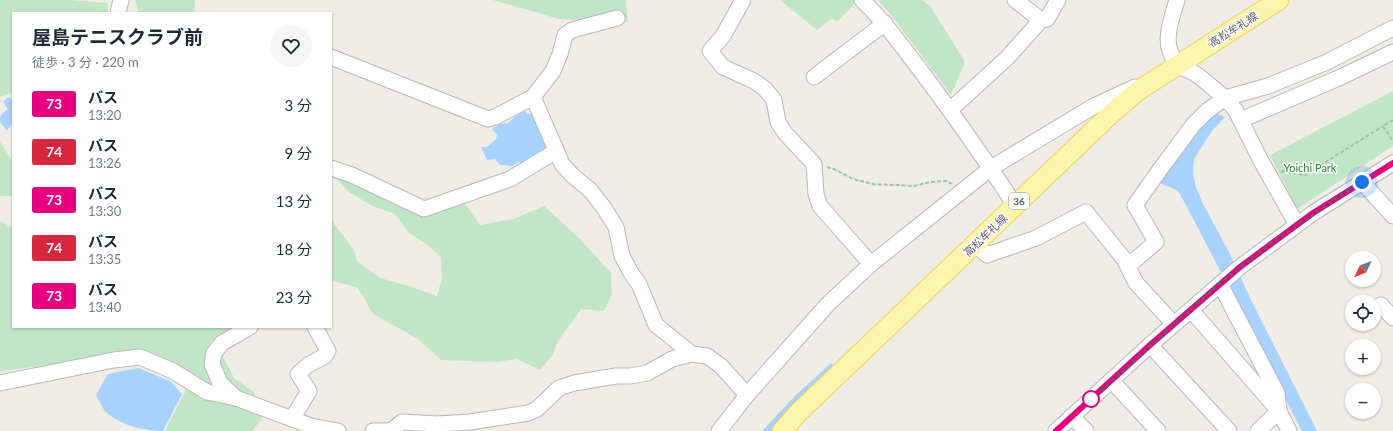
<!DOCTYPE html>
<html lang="ja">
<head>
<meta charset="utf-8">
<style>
  body { margin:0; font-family:Lato,"Noto Sans JP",sans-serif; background:#f6f6f7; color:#1f2937; height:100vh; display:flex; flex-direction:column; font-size:15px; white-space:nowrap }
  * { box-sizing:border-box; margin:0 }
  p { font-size:13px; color:#747a83 }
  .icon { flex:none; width:22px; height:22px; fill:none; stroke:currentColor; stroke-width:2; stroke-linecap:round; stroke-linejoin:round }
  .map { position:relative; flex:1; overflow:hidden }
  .sheet { position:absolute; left:12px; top:12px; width:320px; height:316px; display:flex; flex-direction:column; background:#fff; border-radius:0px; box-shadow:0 1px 3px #0004 }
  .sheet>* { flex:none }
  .badge { padding:0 8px; border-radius:3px; font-size:14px; line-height:26px }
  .needle { width:26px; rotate:227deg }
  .tools { position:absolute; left:1345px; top:251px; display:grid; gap:8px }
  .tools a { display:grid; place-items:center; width:36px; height:36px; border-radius:50%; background:#fff; box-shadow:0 1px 3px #0004; font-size:20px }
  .you { position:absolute; width:20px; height:20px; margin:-10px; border:3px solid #fff; border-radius:50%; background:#1a73e8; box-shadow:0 0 0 6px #1a73e833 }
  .map>.badge { position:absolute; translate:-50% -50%; box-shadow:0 0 0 2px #fff }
  .round { display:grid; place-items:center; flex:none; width:42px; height:42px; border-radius:21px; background:#f6f6f7 }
  .summary { display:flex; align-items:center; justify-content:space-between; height:68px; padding:0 20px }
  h1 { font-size:19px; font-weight:700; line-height:30px }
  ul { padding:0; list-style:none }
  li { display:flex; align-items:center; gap:12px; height:48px; padding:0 20px }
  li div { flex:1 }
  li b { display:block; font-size:15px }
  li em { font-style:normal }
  li .badge { min-width:44px; font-weight:700; text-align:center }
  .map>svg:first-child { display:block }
  .green { fill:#c2e6c5 }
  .water { fill:#a7d2fd }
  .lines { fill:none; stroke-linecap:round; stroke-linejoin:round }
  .minor-casing { stroke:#b6b7bc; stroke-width:17 }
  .major-casing { stroke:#efcf5e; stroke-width:21 }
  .path { stroke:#9ac5a9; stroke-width:2; stroke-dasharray:4 2; stroke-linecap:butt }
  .minor { stroke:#fff; stroke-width:15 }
  .major { stroke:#fdf5ac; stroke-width:19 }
  .line-casing { stroke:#fff; stroke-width:9 }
  .line { stroke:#e6007e; stroke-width:6 }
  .walk { stroke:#5d6065; stroke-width:4; stroke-dasharray:0 7.2 }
  .stop-dot { fill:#fff; stroke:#e6007e; stroke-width:2 }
  .labels { text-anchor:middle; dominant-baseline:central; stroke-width:3; stroke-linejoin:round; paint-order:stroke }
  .shield { fill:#fff; stroke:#8e9093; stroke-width:1 }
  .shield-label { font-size:10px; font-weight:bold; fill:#5d6065 }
  .street-label { font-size:11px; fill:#5d6065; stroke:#fff }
  .park-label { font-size:11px; fill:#36833f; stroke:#fff }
</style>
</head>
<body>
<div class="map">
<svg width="1393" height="431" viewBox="0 0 1393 431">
  <rect width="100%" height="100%" fill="#efede5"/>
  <!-- green -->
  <g class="green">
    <path d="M0,0H70L107,3L108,13H13V92L0,97Z"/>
    <path d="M135,0H195L194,13H136L138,11Z"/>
    <path d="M493,0H626L628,22L559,19Z"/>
    <path d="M780,0H858L837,22L832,18L817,30Z"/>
    <path d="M878,0H922L930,6L965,62L951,95L892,16Z"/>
    <path d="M1393,91V146L1297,209L1270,155Z"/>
    <path d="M0,142L13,162V196H0Z"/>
    <path d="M333,175L401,203L464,202L480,225L513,219L544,206L580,239L611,273L612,294L604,311L581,309L558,341L552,356L540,370L517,359L493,362L441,360L418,339L373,314L358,288L331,280V220L354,250L357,261L380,278L409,286L437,296L442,278L441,257L426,244L408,232L395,214L372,206L349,192Z"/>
    <path d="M0,221L13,228V327H234L210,342L223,356L234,378L254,392L262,419L252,431H165L193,376L156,356L99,359L0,371Z"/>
  </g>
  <!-- water -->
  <g class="water">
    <path d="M8,97L13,100V121L7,131L0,122C0,115 2,113 8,109L3,102Z"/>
    <path d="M524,109L527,114H534L546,144L542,154L524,165L519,162L512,166L500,165L495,159L487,160L481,147H487L496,139L497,135L492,129L500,124L508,123L521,111Z"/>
    <path d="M1216,113L1225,117L1212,131L1194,159L1193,172L1195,184L1203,204L1228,250L1250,298L1317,431H1302L1232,293L1180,194C1172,184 1166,189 1160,182L1193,131Z"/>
    <path d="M831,363L836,368L776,431H762L795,396Z"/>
    <path d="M138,368L170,381L182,394L163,431C144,431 124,426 108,414C103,410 99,401 96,395L108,374Z"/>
  </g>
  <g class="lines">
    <!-- minor casing -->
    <g class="minor-casing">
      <g id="minor">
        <path d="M743,0L723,36L710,51L723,67L754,81L765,89L774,100L778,122L785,133L814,164L816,194L820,206L871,264"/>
        <path d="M862,0C886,23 904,49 924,75C956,118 986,161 1015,205"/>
        <path d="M1177,0C1171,21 1160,46 1178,64C1181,69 1189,70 1194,73C1205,80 1215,90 1225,98L1268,86L1327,62L1393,28"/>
        <path d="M118,13L121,0"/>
        <path d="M1041,20L1047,19L1058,0"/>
        <path d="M331,57L488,119L495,117L533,97L553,71L560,54L565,35L572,30L617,18"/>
        <path d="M814,77L885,23"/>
        <path d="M533,97L562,164L572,175L591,191L604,208L616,227L622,256L631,273L639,284L656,325L692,354"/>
        <path d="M950,110L1007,58L1041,20L1015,0"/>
        <path d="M1241,120L1341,77L1393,52"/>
        <path d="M331,168L352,175L424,209L510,179L556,151"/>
        <path d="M1362,182L1393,216"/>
        <path d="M975,244L987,255L1036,238L1086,212L1124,259L1136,283L1174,324"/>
        <path d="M1128,266L1156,242L1135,205L1159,171L1193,125L1207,111L1225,98L1236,111L1260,159L1297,225"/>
        <path d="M1220,284L1277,393L1279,411L1258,431"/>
        <path d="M1381,305L1393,318"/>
        <path d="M1191,310L1279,411L1289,431"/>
        <path d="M250,327L222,343L214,353L212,364L220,383L236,398L311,426L338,431"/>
        <path d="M1150,345L1229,431"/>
        <path d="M1111,380L1158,431"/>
        <path d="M0,383L114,360L140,357L173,371L207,392L236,398"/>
        <path d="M1072,416L1086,431"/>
        <path d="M292,419L309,391L298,374L308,365L325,356L328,351L315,327"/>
        <path d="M392,430L402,422L437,424L470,422L528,413L537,409L559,388L574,383L616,376H630L647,373L672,359L692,354L707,356L721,366L747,395"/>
        <path d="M373,431H393"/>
        <path d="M719,431L747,395L828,304L871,264L991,168L1094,106L1135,87"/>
        <path d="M1056,431L1150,345L1240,267L1313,213L1393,163"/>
      </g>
    </g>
    <!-- major casing -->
    <g class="major-casing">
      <path id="major" d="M782,431L800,411L1113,112L1139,90L1279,0"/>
    </g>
    <!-- path -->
    <g class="path">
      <path d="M1393,120L1383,126L1393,141"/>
      <path d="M827,167L834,169L853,179L873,184L914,186L930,182L947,181L952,184"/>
      <path d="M1281,171L1305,175L1383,126"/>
    </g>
    <!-- minor -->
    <use href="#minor" class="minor"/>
    <!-- major -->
    <use href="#major" class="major"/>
  </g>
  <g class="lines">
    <!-- line casing -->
    <g class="line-casing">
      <path id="line" d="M1056,431L1150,345L1240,267L1313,213L1393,163"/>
    </g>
    <!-- line -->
    <use href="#line" class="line"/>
    <!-- walk -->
    <path class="walk" d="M1091,399C1136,361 1178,319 1223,281C1267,245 1314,213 1362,182"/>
  </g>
  <!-- markers -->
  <circle class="stop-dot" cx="1091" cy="399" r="8"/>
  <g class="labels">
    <!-- shield labels -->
    <rect class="shield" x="1009" y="193" width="20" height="16" rx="3"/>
    <g class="shield-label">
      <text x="1019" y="201">36</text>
    </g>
    <!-- street labels -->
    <g class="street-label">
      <text transform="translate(1233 29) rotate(-32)">高松牟礼線</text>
      <text transform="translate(985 235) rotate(-44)">高松牟礼線</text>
    </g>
    <!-- park labels -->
    <g class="park-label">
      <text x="1310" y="167">Yoichi Park</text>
    </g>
  </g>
</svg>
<div class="tools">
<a><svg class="needle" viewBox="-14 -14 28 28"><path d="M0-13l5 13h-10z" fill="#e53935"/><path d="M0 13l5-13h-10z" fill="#747a83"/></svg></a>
<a><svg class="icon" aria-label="locate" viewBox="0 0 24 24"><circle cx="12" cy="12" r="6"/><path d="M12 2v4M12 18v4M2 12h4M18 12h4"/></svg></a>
<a>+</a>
<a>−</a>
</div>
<div class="you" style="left:1362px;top:182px"></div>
<section class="sheet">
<div class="summary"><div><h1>屋島テニスクラブ前</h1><p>徒歩 · 3 分 · 220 m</p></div><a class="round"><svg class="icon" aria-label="heart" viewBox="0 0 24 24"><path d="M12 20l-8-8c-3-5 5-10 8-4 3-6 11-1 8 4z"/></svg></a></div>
<ul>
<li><span class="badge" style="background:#e6007e;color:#fff">73</span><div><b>バス</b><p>13:20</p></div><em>3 分</em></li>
<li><span class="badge" style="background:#d7263d;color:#fff">74</span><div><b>バス</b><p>13:26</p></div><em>9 分</em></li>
<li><span class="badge" style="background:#e6007e;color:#fff">73</span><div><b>バス</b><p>13:30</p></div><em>13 分</em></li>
<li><span class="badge" style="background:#d7263d;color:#fff">74</span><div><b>バス</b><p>13:35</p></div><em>18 分</em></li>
<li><span class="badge" style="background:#e6007e;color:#fff">73</span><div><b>バス</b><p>13:40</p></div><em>23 分</em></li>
</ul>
</section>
</div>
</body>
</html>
